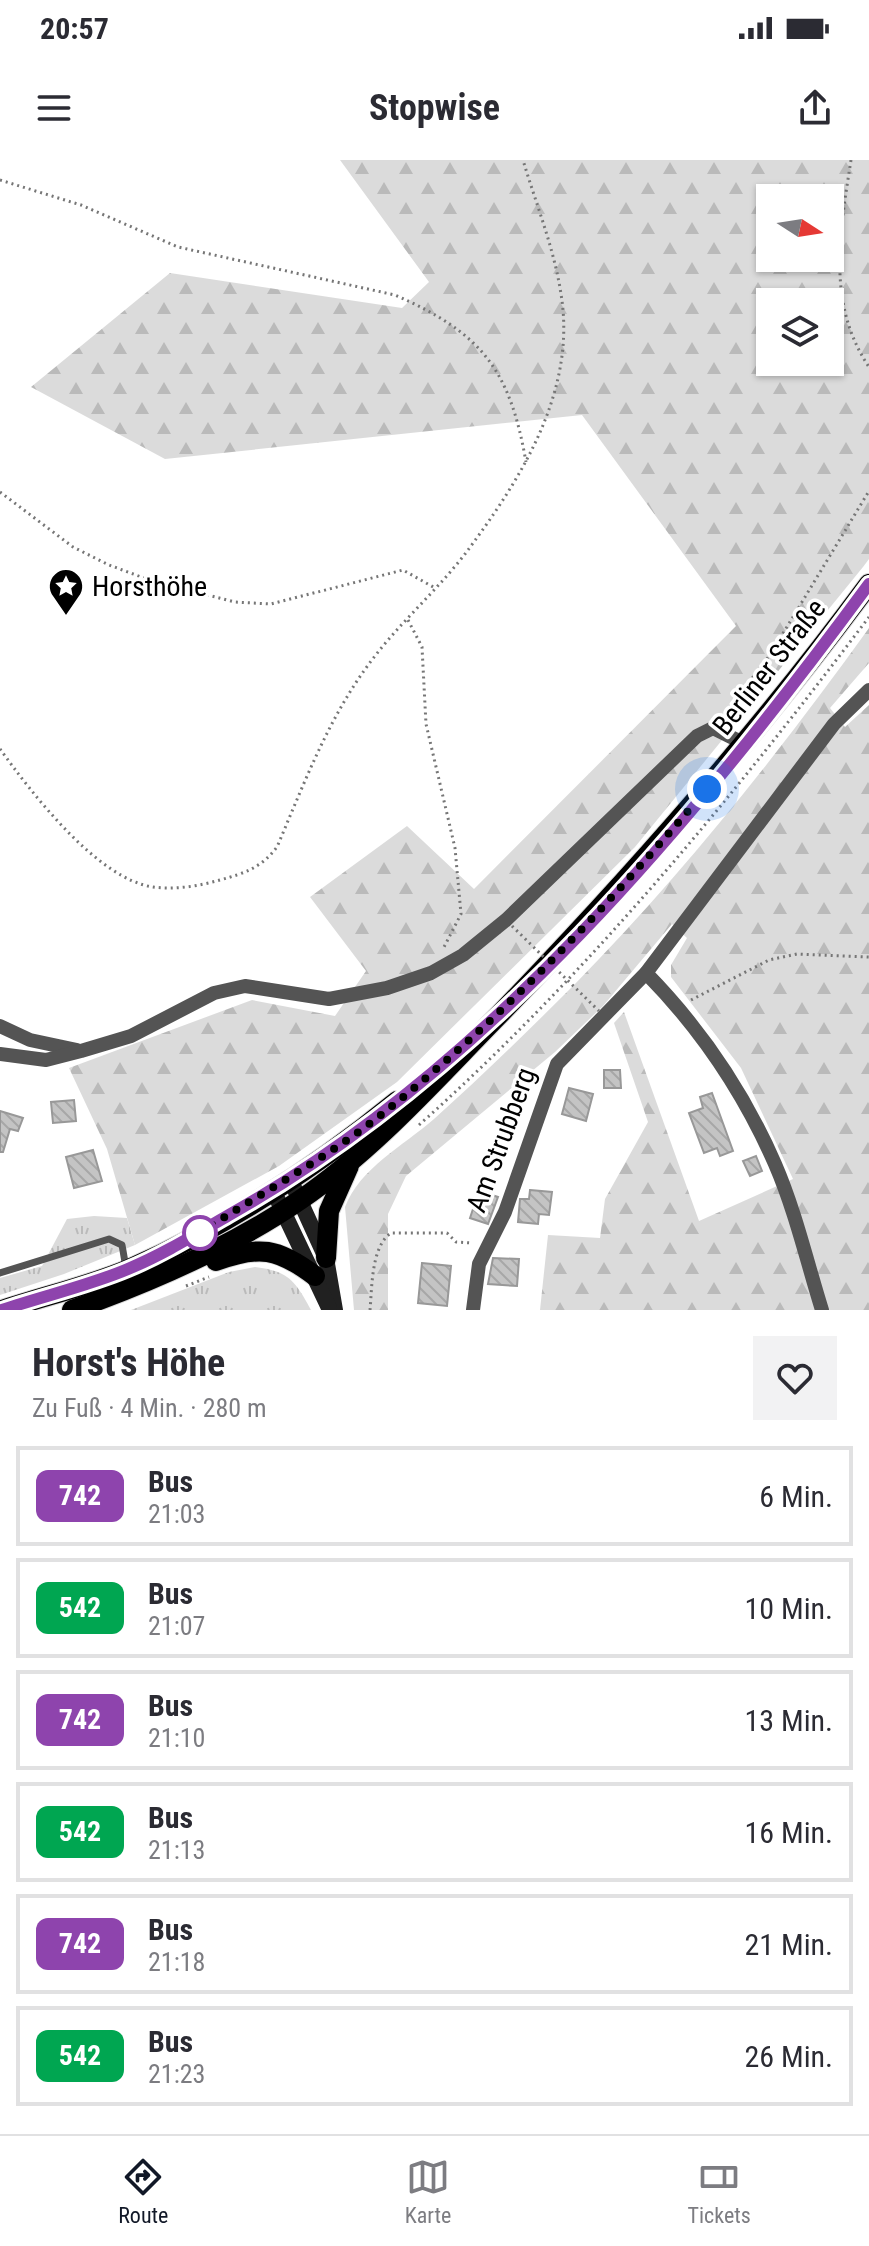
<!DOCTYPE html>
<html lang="de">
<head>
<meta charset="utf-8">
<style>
  body { margin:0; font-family:"Roboto Condensed",sans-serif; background:#f2f2f3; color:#2b2b33; height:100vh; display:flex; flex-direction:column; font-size:30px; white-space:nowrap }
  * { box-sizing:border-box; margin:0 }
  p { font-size:26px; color:#7c7c81 }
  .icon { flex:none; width:44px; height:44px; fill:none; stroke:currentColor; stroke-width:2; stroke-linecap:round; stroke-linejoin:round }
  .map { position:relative; height:1150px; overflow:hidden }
  .sheet { display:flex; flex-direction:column; background:#fff; flex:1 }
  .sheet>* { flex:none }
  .badge { padding:0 16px; border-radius:12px; font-size:28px; line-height:52px }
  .needle { width:52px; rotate:102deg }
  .fabs { position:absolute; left:756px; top:24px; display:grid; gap:16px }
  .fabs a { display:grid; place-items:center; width:88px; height:88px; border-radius:0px; background:#fff; box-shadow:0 2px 6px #0004; font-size:40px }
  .you { position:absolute; width:40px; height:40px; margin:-20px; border:6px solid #fff; border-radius:50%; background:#1a73e8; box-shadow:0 0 0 12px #1a73e833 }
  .map>.badge { position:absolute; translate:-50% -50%; box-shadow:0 0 0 4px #fff }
  .round { display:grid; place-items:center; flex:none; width:84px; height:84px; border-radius:0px; background:#f2f2f3 }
  .headline { display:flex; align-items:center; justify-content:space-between; height:136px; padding:0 32px }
  h1 { font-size:38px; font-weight:700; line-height:60px }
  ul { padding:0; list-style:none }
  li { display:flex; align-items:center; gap:24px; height:100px; margin:0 16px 12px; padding:0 16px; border:4px solid #e1e1e2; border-radius:0px }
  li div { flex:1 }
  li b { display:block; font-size:30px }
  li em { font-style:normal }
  li .badge { min-width:88px; font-weight:700; text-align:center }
  .status { display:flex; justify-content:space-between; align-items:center; height:56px; padding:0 40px; background:#fff; direction:ltr }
  .status svg { height:22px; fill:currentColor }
  header { display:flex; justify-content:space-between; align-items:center; height:104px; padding:0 32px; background:#fff; font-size:36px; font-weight:700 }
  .tab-bar { display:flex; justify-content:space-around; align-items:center; height:112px; border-top:2px solid #e1e1e2; background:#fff; font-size:22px; color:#7c7c81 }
  .tab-bar a { display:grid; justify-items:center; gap:4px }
  .tab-bar .active { color:#111827 }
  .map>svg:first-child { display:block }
  .grass { fill:url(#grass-tufts) }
  .forest { fill:url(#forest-firs); fill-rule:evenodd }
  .building { fill:url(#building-back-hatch); stroke:#989898; stroke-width:2 }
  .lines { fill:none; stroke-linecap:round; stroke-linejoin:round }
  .primary-casing { stroke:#dbdbdb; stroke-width:22 }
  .path { stroke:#767676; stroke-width:3; stroke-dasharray:2 4; stroke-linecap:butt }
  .lane { stroke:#545454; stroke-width:7 }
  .street { stroke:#545454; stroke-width:14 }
  .secondary { stroke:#212121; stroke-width:16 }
  .primary { stroke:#000; stroke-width:20 }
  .path-bridge { stroke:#767676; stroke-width:3; stroke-dasharray:2 4; stroke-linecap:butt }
  .line-casing { stroke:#fff; stroke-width:18 }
  .line { stroke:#8e44ad; stroke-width:12 }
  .walk { stroke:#000; stroke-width:8; stroke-dasharray:0 14.4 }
  .stop-dot { fill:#fff; stroke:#8e44ad; stroke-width:4 }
  .labels { text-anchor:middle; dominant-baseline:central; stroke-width:7; stroke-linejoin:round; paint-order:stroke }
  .poi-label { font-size:28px; fill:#000; stroke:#fff; text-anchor:start }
  .street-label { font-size:28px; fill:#000; stroke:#fff }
</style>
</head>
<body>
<div class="status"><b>20:57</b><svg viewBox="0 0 49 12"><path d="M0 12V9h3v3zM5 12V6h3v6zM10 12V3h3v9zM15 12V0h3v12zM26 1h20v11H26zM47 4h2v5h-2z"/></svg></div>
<header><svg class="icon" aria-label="menu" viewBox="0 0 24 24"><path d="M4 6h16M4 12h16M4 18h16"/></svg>Stopwise<svg class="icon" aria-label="share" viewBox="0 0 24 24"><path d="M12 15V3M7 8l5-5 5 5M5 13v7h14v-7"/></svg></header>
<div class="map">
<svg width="869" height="1150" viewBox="0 0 869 1150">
  <defs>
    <pattern id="grass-tufts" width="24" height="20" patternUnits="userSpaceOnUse" patternTransform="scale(2)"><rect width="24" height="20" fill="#dbdbdb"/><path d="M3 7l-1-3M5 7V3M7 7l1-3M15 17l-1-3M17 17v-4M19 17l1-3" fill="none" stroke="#bababa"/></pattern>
    <pattern id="forest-firs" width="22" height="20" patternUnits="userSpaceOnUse" patternTransform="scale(2)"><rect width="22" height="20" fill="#dbdbdb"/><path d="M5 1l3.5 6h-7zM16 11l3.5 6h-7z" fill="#bababa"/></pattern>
    <pattern id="building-back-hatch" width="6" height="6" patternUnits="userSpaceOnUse" patternTransform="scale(2)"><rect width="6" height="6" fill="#c4c4c4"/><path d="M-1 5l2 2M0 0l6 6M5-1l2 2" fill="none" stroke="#a7a7a7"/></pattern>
  </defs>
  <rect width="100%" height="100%" fill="#fff"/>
  <!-- grass -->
  <g class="grass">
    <path d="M94,1056L127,1058L135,1085L64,1114L0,1135V1118L42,1106L67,1059Z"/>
    <path d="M255,1107C289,1111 295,1121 311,1150H131L229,1112Z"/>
  </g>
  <!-- forest -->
  <g class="forest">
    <path d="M340,0H869V399L863,407L635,687L397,922L279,1006L135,1085L107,989L69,908L252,840L335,856L366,811L310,737L407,666L474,729L736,466L582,255L165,299L31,227L170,113L402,148L429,122ZM770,38H830V98H770ZM770,142H830V202H770Z"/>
    <path d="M869,468V503L830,548L845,567L869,545V1150H540L548,1075L600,1078L605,1039L648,962L614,863L624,852L699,1061L793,1019L741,908L671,817V805L687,778L672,764L603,846L555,892L406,1016L388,1054V1150H354L345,1047C360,1008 403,986 434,959C482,916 529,870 575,824C682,715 780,592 869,468Z"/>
  </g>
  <!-- building -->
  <g class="building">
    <path d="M604,910H620L621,928H604Z"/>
    <path d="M569,928L593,934L586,961L562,954Z"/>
    <path d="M712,933L733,991L720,996L717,988L704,993L689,953L703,948L700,937Z"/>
    <path d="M74,940L76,961L53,963L51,942Z"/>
    <path d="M0,951L23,958L18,971L10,969L3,992H0Z"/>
    <path d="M93,990L102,1021L74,1028L66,997Z"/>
    <path d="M756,996L762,1011L750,1016L743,1001Z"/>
    <path d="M530,1030L552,1032L549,1055L539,1054L538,1064L518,1062L520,1039H529Z"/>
    <path d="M479,1031L498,1037L488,1064L470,1058Z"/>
    <path d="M493,1098L519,1099L517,1126L488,1124Z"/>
    <path d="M422,1103L451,1106L447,1146L418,1143Z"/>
  </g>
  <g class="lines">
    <!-- primary casing -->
    <g class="primary-casing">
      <g id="primary">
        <path d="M326,1098L329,1051L349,1006"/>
        <path d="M216,1101C259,1085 278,1088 315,1116"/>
        <path d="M2,1150C44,1136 89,1126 129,1109C225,1067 316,1007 397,941"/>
        <path d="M72,1150C151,1122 230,1088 300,1040C375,989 436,919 499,855C631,718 756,577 869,424"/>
      </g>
    </g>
    <!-- path -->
    <g class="path">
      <path d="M851,0C840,71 826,143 869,207"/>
      <path d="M0,20L81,45L178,87L395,135C482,173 510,210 526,302"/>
      <path d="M0,332L73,387L109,405L152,421L235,442L271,444L403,410L435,428"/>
      <path d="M408,460L422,487L426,564L455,688L461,754L443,789"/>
      <path d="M723,556L770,495L869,331"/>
      <path d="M0,589C31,632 97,719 153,727C175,730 199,726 220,720C245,713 261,708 277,687C303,626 327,562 366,508C395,467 434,434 465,394C521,319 577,231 561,134C554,88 536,44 523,0"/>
      <path d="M691,840L769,800L797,794L869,797"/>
      <path d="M419,965C588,814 733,637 869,457"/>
      <path d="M186,1126L209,1117"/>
      <path d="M370,1150C372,1129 371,1086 391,1073H447L456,1082L473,1083"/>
    </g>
    <!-- lane -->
    <path class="lane" d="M0,1113L109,1079L122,1085L126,1108"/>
    <!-- street -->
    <g class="street">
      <path d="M646,813C700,868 744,933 775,1004C795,1050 807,1102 822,1150"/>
      <path d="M0,866L30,880L77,890"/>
      <path d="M0,894L46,900L81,891L131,876L214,833L245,826L329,839L387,828L431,813L463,795L506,760L697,576L713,568L745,584"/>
      <path d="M473,1150L479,1104L505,1052L557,904L646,813L834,564L869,530"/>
    </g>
    <!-- secondary -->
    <g class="secondary">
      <path d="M290,1019L326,1098L335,1150"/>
      <path d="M273,1030L329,1148"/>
    </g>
    <!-- primary -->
    <use href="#primary" class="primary"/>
    <!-- path-bridge -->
    <path class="path-bridge" d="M512,766L599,851"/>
  </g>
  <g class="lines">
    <!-- line casing -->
    <g class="line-casing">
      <path id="line" d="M2,1150C43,1136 88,1126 128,1109C164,1094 196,1074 229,1055C486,911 696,659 869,424"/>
    </g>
    <!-- line -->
    <use href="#line" class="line"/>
    <!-- walk -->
    <path class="walk" d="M200,1073C256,1036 314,1005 368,965C495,867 603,751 707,629"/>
  </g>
  <!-- icons -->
  <defs>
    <g id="sight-pin" transform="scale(1.8)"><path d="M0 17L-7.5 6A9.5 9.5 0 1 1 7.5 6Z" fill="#000" stroke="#fff"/><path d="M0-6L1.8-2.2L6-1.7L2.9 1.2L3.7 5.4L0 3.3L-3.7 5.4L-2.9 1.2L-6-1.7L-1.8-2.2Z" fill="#fff"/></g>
  </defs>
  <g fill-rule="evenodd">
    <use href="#sight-pin" x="66" y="426"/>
  </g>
  <!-- markers -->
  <circle class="stop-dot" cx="200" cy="1073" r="16"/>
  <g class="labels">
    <!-- poi labels -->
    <g class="poi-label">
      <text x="92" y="426">Horsthöhe</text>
    </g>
    <!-- street labels -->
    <g class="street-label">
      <text transform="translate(769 507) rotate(-52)">Berliner Straße</text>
      <text transform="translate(501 980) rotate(-70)">Am Strubberg</text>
    </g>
  </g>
</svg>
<div class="fabs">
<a><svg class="needle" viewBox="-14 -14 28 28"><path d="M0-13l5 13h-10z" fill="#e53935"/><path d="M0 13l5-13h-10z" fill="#7c7c81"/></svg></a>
<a><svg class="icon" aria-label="layers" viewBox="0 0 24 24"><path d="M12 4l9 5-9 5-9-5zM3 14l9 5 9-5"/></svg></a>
</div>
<div class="you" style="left:707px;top:629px"></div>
</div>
<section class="sheet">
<div class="headline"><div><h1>Horst's Höhe</h1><p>Zu Fuß · 4 Min. · 280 m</p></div><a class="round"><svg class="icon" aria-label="heart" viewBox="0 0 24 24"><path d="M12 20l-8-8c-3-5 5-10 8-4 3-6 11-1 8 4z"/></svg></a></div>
<ul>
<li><span class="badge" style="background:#8e44ad;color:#fff">742</span><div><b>Bus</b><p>21:03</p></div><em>6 Min.</em></li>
<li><span class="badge" style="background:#00a651;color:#fff">542</span><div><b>Bus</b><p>21:07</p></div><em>10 Min.</em></li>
<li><span class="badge" style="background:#8e44ad;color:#fff">742</span><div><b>Bus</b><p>21:10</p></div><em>13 Min.</em></li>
<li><span class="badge" style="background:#00a651;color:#fff">542</span><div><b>Bus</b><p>21:13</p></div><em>16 Min.</em></li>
<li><span class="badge" style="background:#8e44ad;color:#fff">742</span><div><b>Bus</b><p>21:18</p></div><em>21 Min.</em></li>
<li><span class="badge" style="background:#00a651;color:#fff">542</span><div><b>Bus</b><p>21:23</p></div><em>26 Min.</em></li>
</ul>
</section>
<nav class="tab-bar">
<a class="active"><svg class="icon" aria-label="directions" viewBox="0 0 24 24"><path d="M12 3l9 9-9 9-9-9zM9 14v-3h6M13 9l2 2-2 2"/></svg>Route</a>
<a><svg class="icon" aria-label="map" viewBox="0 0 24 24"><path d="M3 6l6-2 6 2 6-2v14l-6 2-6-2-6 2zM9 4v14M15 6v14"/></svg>Karte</a>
<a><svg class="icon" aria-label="tickets" viewBox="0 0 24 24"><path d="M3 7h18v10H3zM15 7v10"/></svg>Tickets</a>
</nav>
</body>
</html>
